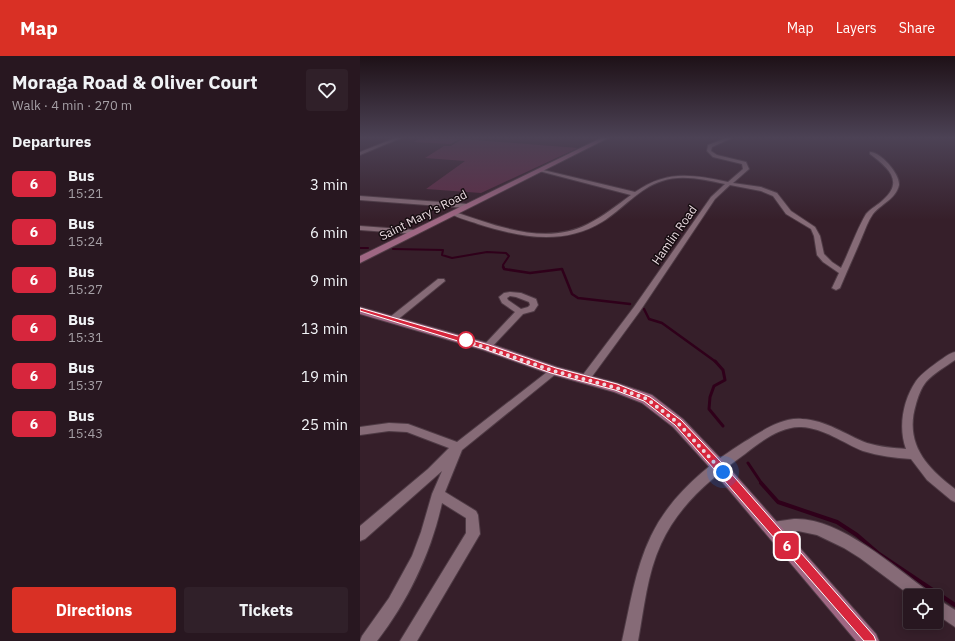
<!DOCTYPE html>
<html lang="en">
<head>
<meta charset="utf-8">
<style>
  body { margin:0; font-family:"IBM Plex Sans",sans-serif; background:#302029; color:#f1f3f6; height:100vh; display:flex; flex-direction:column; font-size:15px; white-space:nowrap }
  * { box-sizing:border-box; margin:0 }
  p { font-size:13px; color:#a59fa5 }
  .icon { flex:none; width:22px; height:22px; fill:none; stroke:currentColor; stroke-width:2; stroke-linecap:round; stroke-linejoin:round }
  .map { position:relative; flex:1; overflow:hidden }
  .side { display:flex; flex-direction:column; background:#281720; width:360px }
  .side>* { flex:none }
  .badge { padding:0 8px; border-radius:6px; font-size:14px; line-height:26px }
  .fabs { position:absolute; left:543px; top:533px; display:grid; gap:8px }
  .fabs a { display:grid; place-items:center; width:40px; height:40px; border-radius:4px; background:#281720; box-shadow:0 2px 10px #0003,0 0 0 1px #44363e; font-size:20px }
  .you { position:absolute; width:20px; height:20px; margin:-10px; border:3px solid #fff; border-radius:50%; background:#1a73e8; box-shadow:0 0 0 6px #1a73e833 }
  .map>.badge { position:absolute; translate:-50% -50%; box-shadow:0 0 0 2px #fff }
  h2 { padding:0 12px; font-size:15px; line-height:36px }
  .round { display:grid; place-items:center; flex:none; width:42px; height:42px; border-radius:4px; background:#302029 }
  .overview { display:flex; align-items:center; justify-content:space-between; height:68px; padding:0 12px }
  h1 { font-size:19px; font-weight:700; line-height:30px }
  .button { display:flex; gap:8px; margin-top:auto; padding:8px 12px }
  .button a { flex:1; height:46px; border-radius:4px; background:#d93025; color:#fff; font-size:16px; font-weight:700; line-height:46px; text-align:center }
  .button a+a { background:#302029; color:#f1f3f6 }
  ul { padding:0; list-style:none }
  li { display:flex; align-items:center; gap:12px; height:48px; padding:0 12px }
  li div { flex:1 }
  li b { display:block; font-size:15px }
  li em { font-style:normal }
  li .badge { min-width:44px; font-weight:700; text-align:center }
  header { display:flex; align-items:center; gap:24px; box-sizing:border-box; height:56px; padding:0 20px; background:#d93025; color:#fff }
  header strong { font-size:19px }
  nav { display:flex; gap:22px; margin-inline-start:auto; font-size:14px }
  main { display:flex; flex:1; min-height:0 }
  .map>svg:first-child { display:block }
  .green { fill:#5f2b45 }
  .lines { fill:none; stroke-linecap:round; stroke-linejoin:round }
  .stream-far4 { stroke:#2f001a; stroke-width:1.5 }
  .stream-far3 { stroke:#2f001a; stroke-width:2 }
  .stream-far2 { stroke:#2f001a; stroke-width:2.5 }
  .stream-far1 { stroke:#2f001a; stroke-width:3 }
  .stream { stroke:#2f001a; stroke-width:4 }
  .street-casing { stroke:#4f3b45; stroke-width:2 }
  .secondary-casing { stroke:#4f3b45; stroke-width:2 }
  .street { fill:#866b77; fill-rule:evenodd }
  .secondary { fill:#9f6783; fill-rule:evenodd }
  .line { fill:#d7263d; stroke:#fff }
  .walk { stroke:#ecdce2; stroke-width:4; stroke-dasharray:0 7.2 }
  .stop-dot { fill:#fff; stroke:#d7263d; stroke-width:2 }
  .labels { text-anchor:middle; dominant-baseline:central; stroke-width:3; stroke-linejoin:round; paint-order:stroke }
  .far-street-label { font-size:12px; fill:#ecdce2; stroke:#170d11 }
</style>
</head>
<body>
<header>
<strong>Map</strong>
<nav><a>Map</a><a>Layers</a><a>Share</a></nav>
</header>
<main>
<section class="side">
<div class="overview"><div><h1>Moraga Road &amp; Oliver Court</h1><p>Walk · 4 min · 270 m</p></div><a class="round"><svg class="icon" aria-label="heart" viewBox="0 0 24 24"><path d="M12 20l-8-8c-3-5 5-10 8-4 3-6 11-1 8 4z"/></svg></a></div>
<h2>Departures</h2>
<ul>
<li><span class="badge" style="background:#d7263d;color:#fff">6</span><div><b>Bus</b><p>15:21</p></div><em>3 min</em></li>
<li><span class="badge" style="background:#d7263d;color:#fff">6</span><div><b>Bus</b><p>15:24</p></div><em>6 min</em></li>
<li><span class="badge" style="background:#d7263d;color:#fff">6</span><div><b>Bus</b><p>15:27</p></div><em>9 min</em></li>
<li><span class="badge" style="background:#d7263d;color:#fff">6</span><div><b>Bus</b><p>15:31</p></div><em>13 min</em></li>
<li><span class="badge" style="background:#d7263d;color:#fff">6</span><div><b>Bus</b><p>15:37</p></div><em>19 min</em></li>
<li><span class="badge" style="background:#d7263d;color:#fff">6</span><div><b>Bus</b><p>15:43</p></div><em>25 min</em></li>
</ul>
<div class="button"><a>Directions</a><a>Tickets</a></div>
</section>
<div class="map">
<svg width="595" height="585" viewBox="0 0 595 585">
  <rect width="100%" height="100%" fill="#361f2a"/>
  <!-- green -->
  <g class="green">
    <path d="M61,82L99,83L91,88L54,86Z"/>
    <path d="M102,83L218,92L121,137L66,133L105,105L65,102L84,90H91Z"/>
  </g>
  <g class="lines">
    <!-- stream-far4 -->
    <path class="stream-far4" d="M0,83L6,82"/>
    <!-- stream-far3 -->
    <g class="stream-far3">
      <path d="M0,192H8"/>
      <path d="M33,193L83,194L82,199L92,202L127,196L146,197L149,200L143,209L144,212"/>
    </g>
    <!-- stream-far2 -->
    <g class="stream-far2">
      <path d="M143,211L144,213L170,217L202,213L212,238L218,242L270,248"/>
      <path d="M284,253L289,263L302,267L356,306"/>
    </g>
    <!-- stream-far1 -->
    <g class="stream-far1">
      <path d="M355,305L363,314L365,324L354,330L350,341L349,353L363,370"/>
      <path d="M388,407L402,428"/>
    </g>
    <!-- stream -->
    <path class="stream" d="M401,427L418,446L477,466L497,479L519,498L595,549"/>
    <!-- street casing -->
    <g class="street-casing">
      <g id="street">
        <path d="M35,82H41L0,99V96Z"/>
        <path d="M366,82H372L352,91L351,95L357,99L386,106L389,113L373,127L401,131L417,137L431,155L455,171L460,180L464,198L472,206L481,212C489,196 497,173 506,158C511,152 518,149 523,144C545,125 527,111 510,98V96C521,96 540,118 539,129C536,143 521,148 513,158C508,165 505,174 502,181C495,198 487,215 480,232L476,234L472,232L479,217L463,206L457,199L454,180L451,173L426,158L413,140L401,135L370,129L355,143L280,255L228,326H222L220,323L222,320L274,251L351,141L365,128C345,124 322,118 302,125C279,132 262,154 242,166C203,190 159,181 118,168C110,165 97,162 90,157L95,156C137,170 186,190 228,168C244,160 257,149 271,139L179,115V113L275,136C306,114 332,118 368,126L383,113L382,108L353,101L347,95L348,89Z"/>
        <path d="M0,140L107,148L110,150L107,152L0,144Z"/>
        <path d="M0,170L55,174L58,176L55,178L0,174Z"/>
        <path d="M78,223H84L85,225L36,265H30L29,263L30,261Z"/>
        <path d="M150,236L161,237L176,243L178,249L174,255L163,258L130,293H124L123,291L124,289L155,256L142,247L139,241L144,237ZM150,240L156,241L169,246L170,249L168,251L161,253L148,244L147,242Z"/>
        <path d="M595,296V304C585,311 574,317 566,326C561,332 558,341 556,348C544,387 566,411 595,433V446L591,444L567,424L551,403C535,402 519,400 503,395C483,387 464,372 441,371C421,370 400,386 385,398C351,422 318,450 301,488C287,518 284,553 278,585H262C270,550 275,513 291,480C310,440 347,409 384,386C401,376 421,361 442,363C466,364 486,379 507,387C520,391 534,392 546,393C538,371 543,344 556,325C562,317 571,311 579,305C584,302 589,297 595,296Z"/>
        <path d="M194,312L197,313L199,315L197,317L102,394L85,436L116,455L118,459L120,478L57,585H40L106,477V462L82,447C71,497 48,545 17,585H0L2,580L29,542L52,500L61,476L72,438L82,415L5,483L0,485V470L68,413L89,392L47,376L29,375L0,379V371L29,367L48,368L97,386L191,313Z"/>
        <path d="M434,463C479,461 533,510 568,535L570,540H551L500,502L484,492L457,479L438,475L411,478L406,477L405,472L406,467Z"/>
        <path d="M576,542L595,554V571L576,558Z"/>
      </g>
    </g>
    <!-- secondary casing -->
    <g class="secondary-casing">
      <g id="secondary">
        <path d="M241,82H248L0,207V200Z"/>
        <path d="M0,251L131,288L197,311L257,327L292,339L323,363L363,405L516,578L519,585H496L353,415L313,371L282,347L254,336L190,318L123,294L0,258Z"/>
      </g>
    </g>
    <!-- street -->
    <use href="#street" class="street"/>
    <!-- secondary -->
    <use href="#secondary" class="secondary"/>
  </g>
  <!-- sky -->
  <linearGradient id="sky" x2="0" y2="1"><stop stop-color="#1e1117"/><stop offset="0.5" stop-color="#4c4255"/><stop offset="1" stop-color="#4c4255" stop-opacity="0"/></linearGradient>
  <rect width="595" height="164" fill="url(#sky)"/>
  <!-- line -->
  <path class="line" d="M0,252L129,289L196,312L257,328L290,341L321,364L361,406L514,580L516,585H504L354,413L315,369L284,345L255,334L191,317L124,293L0,255Z"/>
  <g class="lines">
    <!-- walk -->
    <path class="walk" d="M106,284H103L194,315L257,332L287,343L318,367L363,416"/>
  </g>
  <!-- markers -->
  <circle class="stop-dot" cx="106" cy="284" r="8"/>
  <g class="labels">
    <!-- far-street labels -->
    <g class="far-street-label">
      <text transform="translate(63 159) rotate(-27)">Saint Mary's Road</text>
      <text transform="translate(314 179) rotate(-55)">Hamlin Road</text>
    </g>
  </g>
</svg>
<div class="fabs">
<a><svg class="icon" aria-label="locate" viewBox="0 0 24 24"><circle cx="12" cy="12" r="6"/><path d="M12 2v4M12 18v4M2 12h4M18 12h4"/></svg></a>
</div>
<div class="you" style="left:363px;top:416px"></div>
<b class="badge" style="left:427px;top:490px;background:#d7263d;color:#fff">6</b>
</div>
</main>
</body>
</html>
